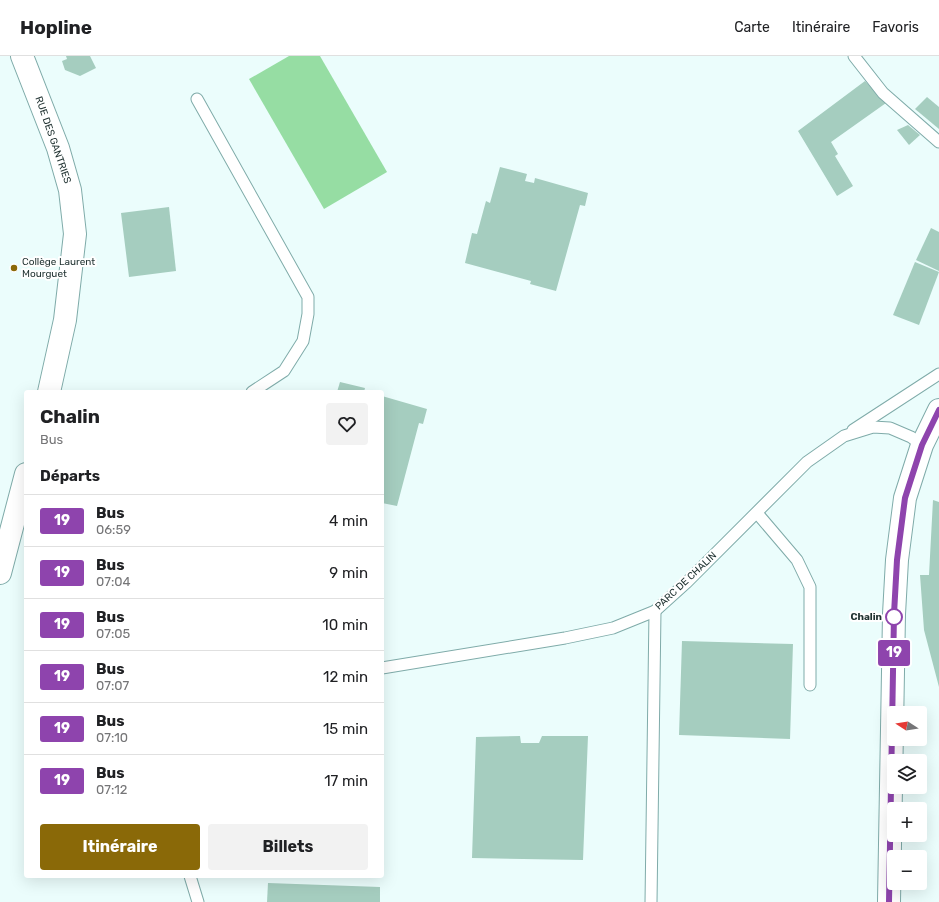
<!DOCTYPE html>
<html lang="fr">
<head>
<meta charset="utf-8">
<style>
  body { margin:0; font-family:Rubik,sans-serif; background:#f2f2f2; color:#202124; height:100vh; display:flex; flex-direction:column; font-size:15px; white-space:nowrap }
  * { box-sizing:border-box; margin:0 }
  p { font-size:13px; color:#757577 }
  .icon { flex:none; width:22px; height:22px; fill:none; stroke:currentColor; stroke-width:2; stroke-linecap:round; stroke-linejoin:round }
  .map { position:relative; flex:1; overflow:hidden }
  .sheet { position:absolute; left:24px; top:334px; width:360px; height:488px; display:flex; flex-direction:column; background:#fff; border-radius:4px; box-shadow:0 4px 16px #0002 }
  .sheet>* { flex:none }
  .badge { padding:0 8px; border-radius:3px; font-size:14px; line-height:26px }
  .needle { width:26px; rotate:282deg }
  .fabs { position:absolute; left:887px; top:650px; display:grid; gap:8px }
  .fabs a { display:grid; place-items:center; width:40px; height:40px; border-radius:4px; background:#fff; box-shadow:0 4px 16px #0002; font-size:20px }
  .map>.badge { position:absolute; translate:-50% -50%; box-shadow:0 0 0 2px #fff }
  h2 { padding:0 16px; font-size:15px; line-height:36px }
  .round { display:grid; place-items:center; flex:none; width:42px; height:42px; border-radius:4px; background:#f2f2f2 }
  .overview { display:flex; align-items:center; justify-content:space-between; height:68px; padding:0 16px }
  h1 { font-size:19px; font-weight:700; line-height:30px }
  .cta { display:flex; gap:8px; margin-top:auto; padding:8px 16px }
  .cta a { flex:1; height:46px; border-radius:4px; background:#8a6908; color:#fff; font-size:16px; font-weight:700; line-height:46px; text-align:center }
  .cta a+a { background:#f2f2f2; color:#202124 }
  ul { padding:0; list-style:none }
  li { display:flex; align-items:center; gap:12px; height:52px; padding:0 16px; border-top:1px solid #e0e0e0 }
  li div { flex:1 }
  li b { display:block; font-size:15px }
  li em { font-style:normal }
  li .badge { min-width:44px; font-weight:700; text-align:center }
  header { display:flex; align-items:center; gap:24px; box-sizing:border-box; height:56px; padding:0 20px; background:#fff; border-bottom:1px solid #e0e0e0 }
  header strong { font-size:19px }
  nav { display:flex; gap:22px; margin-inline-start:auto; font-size:14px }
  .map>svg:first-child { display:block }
  .green { fill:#96dda3 }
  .building { fill:#a5cdbf }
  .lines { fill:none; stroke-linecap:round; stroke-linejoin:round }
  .lane-casing { stroke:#7faba9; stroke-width:13 }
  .street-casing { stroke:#7faba9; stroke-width:24 }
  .lane { stroke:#fff; stroke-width:11 }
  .street { stroke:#fff; stroke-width:22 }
  .line-casing { stroke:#fff; stroke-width:9 }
  .line { stroke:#8e44ad; stroke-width:6 }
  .poi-dot { fill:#8a6908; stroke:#fff; stroke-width:1.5 }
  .stop-dot { fill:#fff; stroke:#8e44ad; stroke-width:2 }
  .labels { text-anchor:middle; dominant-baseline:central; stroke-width:4; stroke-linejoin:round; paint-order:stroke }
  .street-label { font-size:10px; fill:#1f3130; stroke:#fff }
  .poi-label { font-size:10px; fill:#1f3130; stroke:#fff; text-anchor:start }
  .stop-label { font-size:10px; font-weight:bold; fill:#1f3130; stroke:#fff; text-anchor:end }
</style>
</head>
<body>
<header>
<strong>Hopline</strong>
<nav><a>Carte</a><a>Itinéraire</a><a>Favoris</a></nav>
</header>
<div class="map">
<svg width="939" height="846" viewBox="0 0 939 846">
  <rect width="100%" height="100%" fill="#ebfdfc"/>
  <!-- green -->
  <path class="green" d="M289,0H320L387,116L324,153L249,23Z"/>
  <!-- building -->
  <g class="building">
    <path d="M66,0H90L96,12L80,20L65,14L62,5L67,3Z"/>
    <path d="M865,25L886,47L831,86L838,98L835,100L853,130L837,140L798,75Z"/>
    <path d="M927,41L939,51V73L915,53Z"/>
    <path d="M908,69L920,79L909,89L897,74Z"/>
    <path d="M500,111L527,118L525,125L534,127L535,122L588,137L585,150L580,149L556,235L530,228L531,225L465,207L472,177L477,178L486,145L490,147Z"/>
    <path d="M169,151L176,215L129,221L121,157Z"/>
    <path d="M931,172L939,176V215L916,204Z"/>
    <path d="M915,206L939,216L919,269L893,259Z"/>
    <path d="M340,326L365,332L364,336H337Z"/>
    <path d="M382,340L427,353L423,368L419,367L397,450L382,447Z"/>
    <path d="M933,444L939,446V631L924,574L920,519H929Z"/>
    <path d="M682,585L793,588L790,683L679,679Z"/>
    <path d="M520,680L521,687H539L542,680H588L583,804L472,802L476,681Z"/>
    <path d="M268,827L380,831V846H267Z"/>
  </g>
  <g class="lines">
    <!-- lane casing -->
    <g class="lane-casing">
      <g id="lane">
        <path d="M854,0L883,37L939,86"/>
        <path d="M197,43L308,241V258L303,285L284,315L252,336"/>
        <path d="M853,374L939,318"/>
        <path d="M757,457L797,504L810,531V629"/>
        <path d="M382,612L565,582L613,572L655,555L686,527L807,406L844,380L873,371L890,372L911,381L922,389"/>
        <path d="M190,820L198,846"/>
        <path d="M651,846L655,555"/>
      </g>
    </g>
    <!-- street casing -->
    <g class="street-casing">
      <g id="street">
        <path d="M22,0L58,92L70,134L75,178L65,264L49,336"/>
        <path d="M0,517L26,418"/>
        <path d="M889,846L894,558L897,504L905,442L922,389L939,354"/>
      </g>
    </g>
    <!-- lane -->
    <use href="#lane" class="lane"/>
    <!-- street -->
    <use href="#street" class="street"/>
  </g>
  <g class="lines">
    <!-- line casing -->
    <g class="line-casing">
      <path id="line" d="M889,846L894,558L897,504L905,442L922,389L939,354"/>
    </g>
    <!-- line -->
    <use href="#line" class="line"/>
  </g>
  <!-- markers -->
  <circle class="poi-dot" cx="14" cy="212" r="4"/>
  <circle class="stop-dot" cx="894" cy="561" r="8"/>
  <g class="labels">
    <!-- street labels -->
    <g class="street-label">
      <text transform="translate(53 84) rotate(71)">RUE DES GANTRIES</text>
      <text transform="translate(686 525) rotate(-43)">PARC DE CHALIN</text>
    </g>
    <!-- poi labels -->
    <g class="poi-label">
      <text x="22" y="206">Collège Laurent<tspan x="22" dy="12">Mourguet</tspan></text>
    </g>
    <!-- stop labels -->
    <g class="stop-label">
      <text x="882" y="561">Chalin</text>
    </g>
  </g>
</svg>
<div class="fabs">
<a><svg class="needle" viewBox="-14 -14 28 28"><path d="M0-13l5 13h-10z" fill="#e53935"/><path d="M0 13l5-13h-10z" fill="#757577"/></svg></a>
<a><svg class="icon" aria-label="layers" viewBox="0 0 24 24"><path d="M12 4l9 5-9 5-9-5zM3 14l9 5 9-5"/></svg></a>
<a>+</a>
<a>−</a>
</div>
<b class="badge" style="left:894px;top:597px;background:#8e44ad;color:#fff">19</b>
<section class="sheet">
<div class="overview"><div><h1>Chalin</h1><p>Bus</p></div><a class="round"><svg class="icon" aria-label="heart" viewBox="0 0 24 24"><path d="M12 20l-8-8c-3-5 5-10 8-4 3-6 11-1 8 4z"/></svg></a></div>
<h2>Départs</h2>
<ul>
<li><span class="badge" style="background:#8e44ad;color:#fff">19</span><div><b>Bus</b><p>06:59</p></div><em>4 min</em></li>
<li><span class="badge" style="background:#8e44ad;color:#fff">19</span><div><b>Bus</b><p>07:04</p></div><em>9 min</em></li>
<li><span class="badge" style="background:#8e44ad;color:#fff">19</span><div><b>Bus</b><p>07:05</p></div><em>10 min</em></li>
<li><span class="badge" style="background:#8e44ad;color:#fff">19</span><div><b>Bus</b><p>07:07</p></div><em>12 min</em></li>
<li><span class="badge" style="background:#8e44ad;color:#fff">19</span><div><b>Bus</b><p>07:10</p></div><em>15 min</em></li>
<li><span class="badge" style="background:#8e44ad;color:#fff">19</span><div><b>Bus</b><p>07:12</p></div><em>17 min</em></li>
</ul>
<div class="cta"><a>Itinéraire</a><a>Billets</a></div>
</section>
</div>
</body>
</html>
